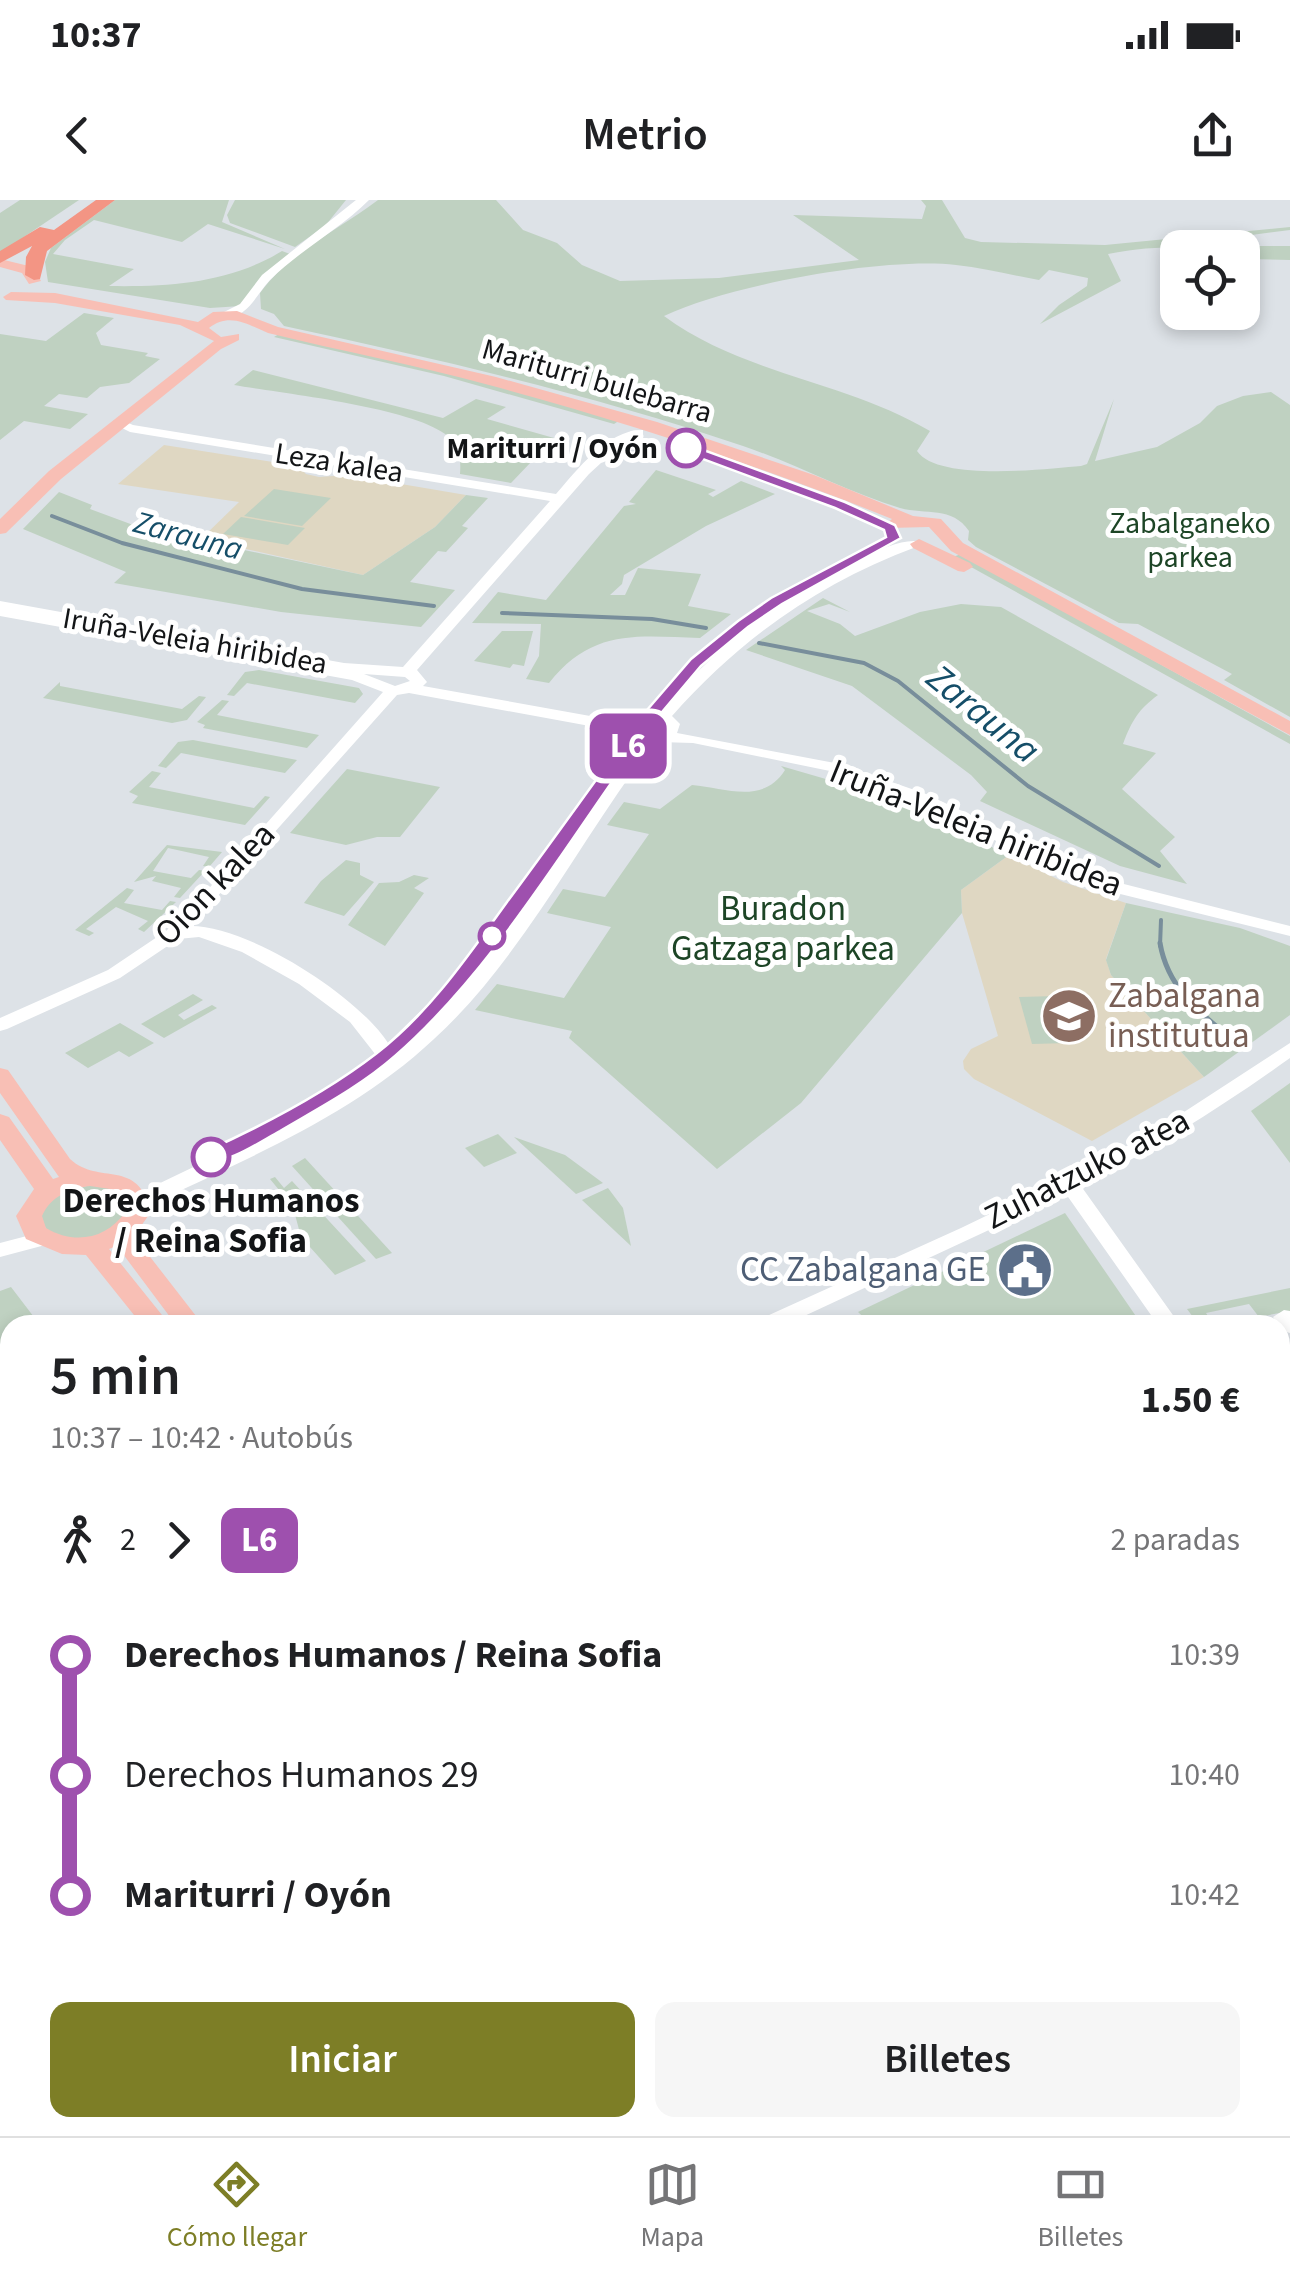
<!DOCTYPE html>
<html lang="es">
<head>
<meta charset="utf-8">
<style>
  body { margin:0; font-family:"Source Sans 3",sans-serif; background:#f6f6f6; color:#202124; height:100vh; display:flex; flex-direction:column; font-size:38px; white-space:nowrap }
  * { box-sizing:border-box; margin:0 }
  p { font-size:32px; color:#757577 }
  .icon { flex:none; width:55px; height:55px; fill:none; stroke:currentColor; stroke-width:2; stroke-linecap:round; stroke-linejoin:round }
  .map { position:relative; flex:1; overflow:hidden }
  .sheet { position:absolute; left:0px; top:1115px; width:1290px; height:822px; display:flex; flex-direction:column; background:#fff; border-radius:30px 30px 0 0; box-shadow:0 5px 15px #0003 }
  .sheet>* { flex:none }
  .badge { padding:0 20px; border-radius:15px; font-size:35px; line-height:65px }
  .buttons { position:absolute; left:1160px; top:30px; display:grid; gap:20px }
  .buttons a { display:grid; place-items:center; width:100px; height:100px; border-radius:20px; background:#fff; box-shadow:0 5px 15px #0003; font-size:50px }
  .map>.badge { position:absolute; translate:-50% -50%; box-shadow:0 0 0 5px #fff }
  .legs { display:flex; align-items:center; gap:15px; height:110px; padding:0 50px; font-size:32px }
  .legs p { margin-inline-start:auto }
  .overview { display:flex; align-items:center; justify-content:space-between; height:170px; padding:0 50px }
  h1 { font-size:55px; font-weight:600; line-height:75px }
  .button { display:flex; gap:20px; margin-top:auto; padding:20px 50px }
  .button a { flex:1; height:115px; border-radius:20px; background:#7d7e26; color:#fff; font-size:40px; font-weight:600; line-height:115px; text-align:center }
  .button a+a { background:#f6f6f6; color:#202124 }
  ul { padding:0 50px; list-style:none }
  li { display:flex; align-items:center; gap:35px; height:120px; font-size:38px }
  li i { display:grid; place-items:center; width:15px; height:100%; margin:0 12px; background:currentColor }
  li i::after { content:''; width:25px; height:25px; margin:-12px; border:8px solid; border-radius:50%; background:#fff }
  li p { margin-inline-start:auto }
  li:first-child i { background:linear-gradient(#0000 50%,currentColor 0) }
  li:last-child i { background:linear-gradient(currentColor 50%,#0000 0) }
  .status { display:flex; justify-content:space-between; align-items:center; height:70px; padding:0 50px; background:#fff; direction:ltr }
  .status svg { height:28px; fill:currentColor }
  header { display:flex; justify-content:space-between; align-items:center; height:130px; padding:0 50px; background:#fff; font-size:45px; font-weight:600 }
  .tabs { display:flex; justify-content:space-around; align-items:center; height:140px; border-top:2px solid #e0e0e0; background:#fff; font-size:28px; color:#757577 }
  .tabs a { display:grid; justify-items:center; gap:5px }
  .tabs .on { color:#7d7e26 }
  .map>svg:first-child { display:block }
  .education { fill:#dfd7c2 }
  .green { fill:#bfd1c1 }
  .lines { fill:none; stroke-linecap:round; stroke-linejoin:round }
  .stream-far2 { stroke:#788e9b; stroke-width:4 }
  .stream-far1 { stroke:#788e9b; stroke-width:5 }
  .stream { stroke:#788e9b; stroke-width:6 }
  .minor { fill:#fff; fill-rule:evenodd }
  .major { fill:#f8bfb5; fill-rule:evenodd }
  .highway { fill:#f39584; fill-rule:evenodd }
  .line-1 { fill:#9e50ae; stroke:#fff; stroke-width:2.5 }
  .stop-1-dot { fill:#fff; stroke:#9e50ae; stroke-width:5 }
  .labels { text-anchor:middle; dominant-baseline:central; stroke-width:10; stroke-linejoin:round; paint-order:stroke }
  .far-street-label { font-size:30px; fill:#131517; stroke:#fff }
  .far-stop-label { font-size:30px; font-weight:bold; fill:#131517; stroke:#fff; text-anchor:end }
  .far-park-label { font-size:30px; fill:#1d4526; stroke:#fff }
  .far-water-label { font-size:32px; font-style:italic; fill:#154e68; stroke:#fff }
  .street-label { font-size:35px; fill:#131517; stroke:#fff }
  .park-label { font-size:35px; fill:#1d4526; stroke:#fff }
  .education-label { font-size:35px; fill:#785e54; stroke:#fff; text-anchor:start }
  .stop-label { font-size:35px; font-weight:bold; fill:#131517; stroke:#fff }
  .service-label { font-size:35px; fill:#4e5e75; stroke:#fff; text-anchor:end }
  .water-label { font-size:38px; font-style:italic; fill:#154e68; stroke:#fff }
</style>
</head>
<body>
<div class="status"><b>10:37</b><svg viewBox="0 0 49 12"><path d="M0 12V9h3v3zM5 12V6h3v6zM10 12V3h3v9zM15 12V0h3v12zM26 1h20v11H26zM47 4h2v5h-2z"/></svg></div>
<header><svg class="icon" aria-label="back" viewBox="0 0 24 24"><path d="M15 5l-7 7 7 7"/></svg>Metrio<svg class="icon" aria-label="share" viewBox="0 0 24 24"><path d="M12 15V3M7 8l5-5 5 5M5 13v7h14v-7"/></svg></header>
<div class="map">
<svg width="1290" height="1936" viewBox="0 0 1290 1936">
  <rect width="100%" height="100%" fill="#dde2e7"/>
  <!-- education -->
  <g class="education">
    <path d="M164,245L298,266L306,274L319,277L348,275L466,295L435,327L363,375L201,339L239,302L118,284Z"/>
    <path d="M1009,655L1063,682L1126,703L1106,759L1111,775L1204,877L1092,941L974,879L964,869L963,861L971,849L998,836L962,713L961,690Z"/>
  </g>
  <!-- green -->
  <g class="green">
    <path d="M20,0H79L0,53V13Z"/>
    <path d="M115,0H229L222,22L285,49L208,24L182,42L94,20L65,40L53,54L134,69L109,86C170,87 230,83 282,51L290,54L241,106L210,108L48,82L45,62L51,48Z"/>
    <path d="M235,0H346L325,26L295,47L230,23L227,15Z"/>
    <path d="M378,0H496L523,30L557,43L582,65L620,81L719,78L859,60L793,15L922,19L926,6L921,0H942L965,38L981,42L1105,45L1290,27V30L1221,39L1251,46H1290V60L1243,59L1242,48C1194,48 1155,44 1108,54L1121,81L1040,124L1059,105L1087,86L1088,78L1049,70L1039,80C1011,75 984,68 956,65C882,57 730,85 664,116C744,175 846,181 930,231L917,251C938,282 1045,269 1081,266L1087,264L1114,199L1095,261L1157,247L1200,223L1217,206L1243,196L1271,192L1290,205V517L1224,480L1232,474L1138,424L1119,423L976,347L968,340L969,331C952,306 926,315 900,308C847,292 796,264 743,246C594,195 438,159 284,126L274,114L261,109L260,93C290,52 338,30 378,0Z"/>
    <path d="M84,113L114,118L96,133L101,145L148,153L145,156L160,159L129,183L100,187L87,198L59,194L44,206L88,214L70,229L24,221L0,240V134L46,141Z"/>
    <path d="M279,134L447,172L620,220L614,224L444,176L274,137Z"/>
    <path d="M253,170L443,218L476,199L506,207L487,219L554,238L511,283L460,274C461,260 460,250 451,239C423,208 279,193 234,185Z"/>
    <path d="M656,270L716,290L708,294L713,297L741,281L775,294L706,326L624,375L622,384L610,395H625L638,368L701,374L688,406L731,414L700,438C638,436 592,428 549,483L526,479L539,456L541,424L472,423L498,392L546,400L624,306L636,304L629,302Z"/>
    <path d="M274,289L331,298L302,326L244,316Z"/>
    <path d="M59,292L92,305L90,309L144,329L363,375L435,327L466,295L488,298L462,326L468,328L446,352L438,351L410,382L455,390L421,427L281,412L114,383L126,372L23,329Z"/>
    <path d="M241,317L305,328L288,345L223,334Z"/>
    <path d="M961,354L1290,536V544L953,357Z"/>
    <path d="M823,398L850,412L829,404L807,411L840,424L855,436L920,412L961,404L1001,407L1158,495C1139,509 1132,520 1123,544L1156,553L1122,589L1175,637L1160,651L1187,684L1120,666L980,601L987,592L971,575L852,486L746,450Z"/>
    <path d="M502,431H533L524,466L513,464L510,468L474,461Z"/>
    <path d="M259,470L359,488L363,494L355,503L247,483L234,496L227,495L245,472Z"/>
    <path d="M60,482V486L182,509L199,496L206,497L187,520L172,523L43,498Z"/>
    <path d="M222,500L229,501L217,515L319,535L307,548L203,528L205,525L197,522Z"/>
    <path d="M193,540L297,560L285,573L181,553L166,568L158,566L178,542Z"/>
    <path d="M781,566L874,593L1009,655L961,690L962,713L801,903L717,969L569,838L572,831L475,810L497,784L564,798L611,727L547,713L563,689L605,697L649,634L607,625L624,602L660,609L692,585C726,588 763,605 785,570Z"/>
    <path d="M347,569L440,587L400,637H377L346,645L290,633Z"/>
    <path d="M152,571L161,573L149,587L254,608L265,596L270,597L245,625L132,603L138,596L129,592Z"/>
    <path d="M167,645L222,652L209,667L203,666L209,657L168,648L153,671L191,678L199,670L205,671L180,698L174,697L181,688L152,681L156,676L134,682Z"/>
    <path d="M346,660L360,663V675L374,682L344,716L304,703L321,681Z"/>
    <path d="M414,675L429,678L414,688L424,693L385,746L348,725L379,683L399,682Z"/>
    <path d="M127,688L134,690L124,703L162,710L170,701L176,702L144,732L138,729L148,721L116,707L86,729L94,733L89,736L75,730Z"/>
    <path d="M1126,703L1240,728L1290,746V815L1204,877L1111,775L1106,760Z"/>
    <path d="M193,794L203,800L178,815L184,820L212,805L217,808L164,838L141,824Z"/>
    <path d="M1056,796L1070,843L1032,844L1019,797Z"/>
    <path d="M120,823L154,843L129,857L119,851L88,868L65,853Z"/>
    <path d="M1290,883V963L1251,911Z"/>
    <path d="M498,934L517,953L484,967L465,948Z"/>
    <path d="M514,937L565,955L603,983L576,994Z"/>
    <path d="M305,958L392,1053L376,1059L292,966Z"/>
    <path d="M275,977L284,988L292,981L366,1061L335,1075L301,1037L293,1007L270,979Z"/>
    <path d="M94,985L107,987L125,1000V1018L94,1040L51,1038L38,1013L65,989Z"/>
    <path d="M608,988L623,1008L631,1046L582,1000Z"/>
    <path d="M1065,1013L1142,1125H872L858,1112Z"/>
    <path d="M11,1087L40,1125H10V1158L0,1144V1091Z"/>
    <path d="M1290,1088V1111L1259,1117L1249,1104L1206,1113L1214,1125H1199L1187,1109Z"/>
    <path d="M0,1301L10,1310V1375L4,1386L10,1392V1444L0,1449Z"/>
    <path d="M1280,1445L1290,1448V1578L1280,1579Z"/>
    <path d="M171,1928H435L421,1936H176Z"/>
  </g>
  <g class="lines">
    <!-- stream-far2 -->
    <g class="stream-far2">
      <path d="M52,316L122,343L302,389L434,406"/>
      <path d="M502,413L652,419L706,428"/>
      <path d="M759,443L864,463L898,481L1028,586L1159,666"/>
      <path d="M1160,746L1161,720"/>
    </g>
    <!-- stream-far1 -->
    <path class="stream-far1" d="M1160,743C1168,791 1204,816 1240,846"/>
    <!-- stream -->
    <g class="stream">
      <path d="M1280,1501H1290"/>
      <path d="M0,1506L10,1503"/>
    </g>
    <!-- minor -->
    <g class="minor">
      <path d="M356,0H369C339,30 300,50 270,80C255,96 248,118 224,118V112L240,104L262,75Z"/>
      <path d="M119,219L133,225L556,294C577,270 608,229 643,230V236L614,251L589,274L417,470L427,482L423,486L618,521L643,509L659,512C718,446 784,393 864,357C879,350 900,340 916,341V347C819,383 740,439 672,516L680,524L677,533L840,564L926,594L1108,680L1290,726V736L1096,688L914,602L830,571L693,543L659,542L634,570C571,658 514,766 434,839C352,916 246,959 145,1007H131L128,1002L131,997L306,913L387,860L379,859L350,822L299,784L242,752L199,737L178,739L120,778L7,829L0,831V818L108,770L166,731L204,694L383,492L352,480L0,416V401L344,463L403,467L550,301L130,232L112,223ZM364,474L405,477L410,481L395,486ZM409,493L617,531L625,538L640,542L471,777L514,717L511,713H499L441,791L388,843C358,796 249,726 191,726L397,495ZM645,519L658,521L664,527L649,534L633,529V524Z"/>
      <path d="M1290,843V858C1223,906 1155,949 1081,986L1180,1125H1158L1066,994L785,1125H755L758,1120L961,1028L1096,963L1161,927Z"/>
      <path d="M42,1032L52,1039L49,1044L0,1057V1043Z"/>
      <path d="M1284,1110L1290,1111V1133L1282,1131L1273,1117Z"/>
      <path d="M1290,1268V1284L1280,1286V1270Z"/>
      <path d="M0,1685L10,1689V1724L0,1720Z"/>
      <path d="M0,1734L10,1739V1775L0,1771Z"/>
      <path d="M89,1928H118L122,1936H92Z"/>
      <path d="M123,1928H152L156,1936H126Z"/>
      <path d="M788,1928H818L822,1936H791Z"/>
    </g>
    <!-- major -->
    <g class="major">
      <path d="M0,59L33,67L41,81L29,84L22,73L0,67Z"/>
      <path d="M11,92L55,93L198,122L213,112L237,111L278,127L496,177L657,222L814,275L913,316L941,319L963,343L1290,521V535L951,351L929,327L889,328L886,324L892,319C761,266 626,222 489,185C416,165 341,151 268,133C247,124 229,112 209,128L221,137L239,134V140L221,149L61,279L6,333L0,334V319L49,271L214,141L180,125L55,103L6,100L3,97Z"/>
      <path d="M919,339L970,363L973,367L964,372L958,371L913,348L910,344Z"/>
      <path d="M0,868L8,870L70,959C99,986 138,957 151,1012L136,1033L144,1049L203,1125H176L117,1046L109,1049L170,1125H142L86,1055L62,1054L26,1039L16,1016L34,989L0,940V914L9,917L53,979L59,977L0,893ZM90,986L110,989L122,998L125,1012C107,1039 74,1045 46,1028L42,1016C51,996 69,989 90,986Z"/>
      <rect x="1280" y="1662" width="10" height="28"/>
      <path d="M1290,1691V1719L1280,1720V1692Z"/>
      <path d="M568,1928H613L609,1936H564Z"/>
      <path d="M636,1928H681L677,1936H632Z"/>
    </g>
    <!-- highway -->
    <path class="highway" d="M96,0H115L47,51L40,79L34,80L25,75L26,57L32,46L0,63V51L40,27L54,30Z"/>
  </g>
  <!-- line-1 -->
  <path class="line-1" d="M681,245H690L845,302L895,325L901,338L782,404L748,427L701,466L657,518L632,524L642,536L633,552C560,654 489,774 395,856C361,886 319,908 280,931C261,941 226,966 204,961V952C264,925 324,894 377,853C430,812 468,756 507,702C545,651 582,599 620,547L626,538L617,531L619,519L647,510L691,459L738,421L771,398L886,337L884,330L835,308L681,251Z"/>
  <!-- icons -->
  <defs>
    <g id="school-disc" transform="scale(2.875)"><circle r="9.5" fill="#8d6e63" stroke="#fff"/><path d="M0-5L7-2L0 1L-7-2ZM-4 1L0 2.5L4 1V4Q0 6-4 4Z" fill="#fff"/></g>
    <g id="civic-disc" transform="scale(2.875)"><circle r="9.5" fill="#5c6f8a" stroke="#fff"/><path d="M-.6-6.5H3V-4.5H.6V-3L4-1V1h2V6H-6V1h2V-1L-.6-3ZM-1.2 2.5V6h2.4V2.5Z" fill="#fff"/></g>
  </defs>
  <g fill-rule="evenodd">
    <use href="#school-disc" x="1069" y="816"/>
    <use href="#civic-disc" x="1025" y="1070"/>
  </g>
  <!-- markers -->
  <g class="stop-1-dot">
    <circle cx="686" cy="248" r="18"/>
    <circle cx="492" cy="736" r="12"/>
    <circle cx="211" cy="957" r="18"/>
  </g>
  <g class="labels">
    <!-- far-street labels -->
    <g class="far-street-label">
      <text transform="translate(597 181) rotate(16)">Mariturri bulebarra</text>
      <text transform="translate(339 263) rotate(9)">Leza kalea</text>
      <text transform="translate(195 441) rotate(10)">Iruña-Veleia hiribidea</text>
    </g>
    <!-- far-stop labels -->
    <g class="far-stop-label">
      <text x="658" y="248">Mariturri / Oyón</text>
    </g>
    <!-- far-park labels -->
    <g class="far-park-label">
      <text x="1190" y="323">Zabalganeko<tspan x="1190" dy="34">parkea</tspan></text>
    </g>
    <!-- far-water labels -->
    <g class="far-water-label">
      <text transform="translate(188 336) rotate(15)">Zarauna</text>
    </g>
    <!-- street labels -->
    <g class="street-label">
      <text transform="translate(976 628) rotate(22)">Iruña-Veleia hiribidea</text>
      <text transform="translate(215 684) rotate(-46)">Oion kalea</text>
      <text transform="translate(1087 969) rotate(-27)">Zuhatzuko atea</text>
    </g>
    <!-- park labels -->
    <g class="park-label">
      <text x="783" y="709">Buradon<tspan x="783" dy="40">Gatzaga parkea</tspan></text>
    </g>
    <!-- education labels -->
    <g class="education-label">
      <text x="1108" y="796">Zabalgana<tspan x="1108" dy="40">institutua</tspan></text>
    </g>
    <!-- stop labels -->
    <g class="stop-label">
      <text x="211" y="1001">Derechos Humanos<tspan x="211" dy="40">/ Reina Sofia</tspan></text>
    </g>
    <!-- service labels -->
    <g class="service-label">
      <text x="986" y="1070">CC Zabalgana GE</text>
    </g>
    <!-- water labels -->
    <g class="water-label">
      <text transform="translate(983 514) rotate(39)">Zarauna</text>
    </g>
  </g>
</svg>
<div class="buttons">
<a><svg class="icon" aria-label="locate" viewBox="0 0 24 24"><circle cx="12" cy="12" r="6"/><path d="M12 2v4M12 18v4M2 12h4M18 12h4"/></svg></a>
</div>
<b class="badge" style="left:628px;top:546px;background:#9e50ae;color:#fff">L6</b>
<section class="sheet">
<div class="overview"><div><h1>5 min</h1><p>10:37 – 10:42 · Autobús</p></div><b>1.50 €</b></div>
<div class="legs"><svg class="icon" aria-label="walk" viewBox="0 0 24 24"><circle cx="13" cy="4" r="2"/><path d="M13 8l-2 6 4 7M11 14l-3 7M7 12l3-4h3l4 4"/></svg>2<svg class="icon" aria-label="forward" viewBox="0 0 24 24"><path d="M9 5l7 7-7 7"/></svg><b class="badge" style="background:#9e50ae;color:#fff">L6</b><p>2 paradas</p></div>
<ul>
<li><i style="color:#9e50ae"></i><b>Derechos Humanos / Reina Sofia</b><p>10:39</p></li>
<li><i style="color:#9e50ae"></i><span>Derechos Humanos 29</span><p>10:40</p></li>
<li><i style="color:#9e50ae"></i><b>Mariturri / Oyón</b><p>10:42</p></li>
</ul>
<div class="button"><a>Iniciar</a><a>Billetes</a></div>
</section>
</div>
<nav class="tabs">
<a class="on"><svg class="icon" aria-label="directions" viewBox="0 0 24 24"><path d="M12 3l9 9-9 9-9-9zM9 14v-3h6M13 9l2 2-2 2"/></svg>Cómo llegar</a>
<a><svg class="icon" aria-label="map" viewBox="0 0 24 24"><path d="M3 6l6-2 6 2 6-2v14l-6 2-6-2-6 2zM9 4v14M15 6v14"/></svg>Mapa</a>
<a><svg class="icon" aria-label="tickets" viewBox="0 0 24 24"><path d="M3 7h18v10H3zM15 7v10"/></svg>Billetes</a>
</nav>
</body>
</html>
